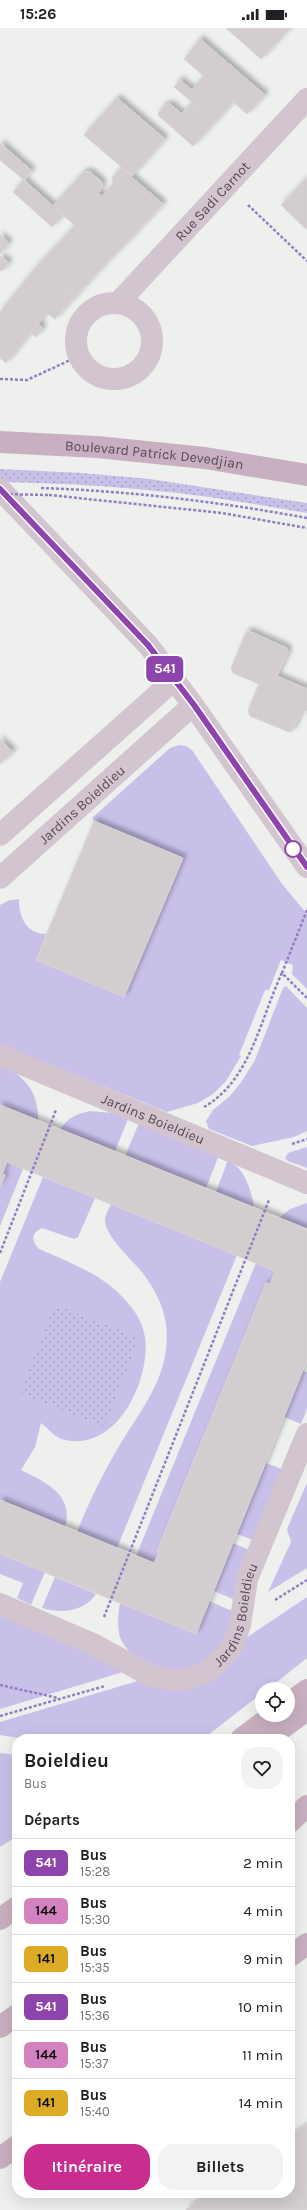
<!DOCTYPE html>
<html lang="fr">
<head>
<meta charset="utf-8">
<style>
  body { margin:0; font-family:Karla,sans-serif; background:#f2f2f2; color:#202124; height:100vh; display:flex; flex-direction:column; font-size:15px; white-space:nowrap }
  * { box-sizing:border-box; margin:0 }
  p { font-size:13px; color:#757577 }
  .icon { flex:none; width:22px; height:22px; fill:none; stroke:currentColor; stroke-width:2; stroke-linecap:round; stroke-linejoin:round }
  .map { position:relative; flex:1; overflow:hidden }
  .panel { position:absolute; left:12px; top:1706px; width:283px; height:464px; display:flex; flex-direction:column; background:#fff; border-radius:16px; box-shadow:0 4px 16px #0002 }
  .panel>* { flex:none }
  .badge { padding:0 8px; border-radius:6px; font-size:14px; line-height:26px }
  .fabs { position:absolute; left:255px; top:1654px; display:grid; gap:8px }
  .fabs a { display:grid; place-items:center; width:40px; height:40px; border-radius:50%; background:#fff; box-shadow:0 4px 16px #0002; font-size:20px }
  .map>.badge { position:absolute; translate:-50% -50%; box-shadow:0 0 0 2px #fff }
  h2 { padding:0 12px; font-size:15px; line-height:36px }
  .round { display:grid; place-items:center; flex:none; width:42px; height:42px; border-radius:16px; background:#f2f2f2 }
  .summary { display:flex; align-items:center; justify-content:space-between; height:68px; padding:0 12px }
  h1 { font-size:19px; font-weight:700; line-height:30px }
  .button { display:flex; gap:8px; margin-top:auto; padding:8px 12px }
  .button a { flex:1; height:46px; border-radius:16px; background:#c92d8f; color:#fff; font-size:16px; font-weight:700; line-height:46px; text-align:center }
  .button a+a { background:#f2f2f2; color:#202124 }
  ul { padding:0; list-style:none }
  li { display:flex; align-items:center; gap:12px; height:48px; padding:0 12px; border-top:1px solid #e0e0e0 }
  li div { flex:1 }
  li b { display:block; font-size:15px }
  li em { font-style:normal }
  li .badge { min-width:44px; font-weight:700; text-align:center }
  .status { display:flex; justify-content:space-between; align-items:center; height:28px; padding:0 20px; background:#fff; direction:ltr }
  .status svg { height:11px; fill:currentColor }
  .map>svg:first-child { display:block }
  .grass { fill:#c8c0e9 }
  .garden { fill:url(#garden-dots) }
  .building { fill:#d4cdd0; stroke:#d8d2d5; filter:url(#shadow) }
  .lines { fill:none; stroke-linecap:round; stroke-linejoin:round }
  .path { stroke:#937cc3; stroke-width:2.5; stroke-dasharray:3 2; stroke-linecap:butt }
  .minor { stroke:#d3c5cf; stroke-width:22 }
  .major { stroke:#c9b0c1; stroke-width:22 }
  .path-bridge { stroke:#937cc3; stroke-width:2.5; stroke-dasharray:3 2; stroke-linecap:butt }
  .line-casing { stroke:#fff; stroke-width:9 }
  .line { stroke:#8e44ad; stroke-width:6 }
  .stop-dot { fill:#fff; stroke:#8e44ad; stroke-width:2 }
  .labels { text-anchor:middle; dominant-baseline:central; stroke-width:3.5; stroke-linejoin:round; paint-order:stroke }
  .street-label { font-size:14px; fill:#584853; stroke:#fff }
</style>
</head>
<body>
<div class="status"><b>15:26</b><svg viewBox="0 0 49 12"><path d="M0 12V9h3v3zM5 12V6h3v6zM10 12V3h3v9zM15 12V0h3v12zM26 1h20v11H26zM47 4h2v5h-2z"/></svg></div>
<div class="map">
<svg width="307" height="2182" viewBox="0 0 307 2182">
  <defs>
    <pattern id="garden-dots" width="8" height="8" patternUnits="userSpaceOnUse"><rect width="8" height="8" fill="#c8c0e9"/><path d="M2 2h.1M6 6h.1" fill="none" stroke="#a59ebf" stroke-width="1.8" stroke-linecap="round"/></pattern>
    <filter id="shadow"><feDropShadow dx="3.5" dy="-3.5" stdDeviation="2" flood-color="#0004"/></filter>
  </defs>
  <rect width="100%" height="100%" fill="#eef0ed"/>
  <!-- grass -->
  <g class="grass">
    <path d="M179,717L186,718L192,722L282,856L307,886V961L292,946L293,937L281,932L269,962H265L239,1027L241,1028L226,1053L213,1066L198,1075L167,1084L0,1016V877L10,872L19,871C19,889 26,906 46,906L36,932L124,969L183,830L94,793L92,790L170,720Z"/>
    <path d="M286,958L307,980V1103L294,1109L252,1118L209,1101L206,1093L213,1082L230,1068L242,1053L255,1032L283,960Z"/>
    <path d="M0,1037C25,1047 39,1065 38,1093L0,1077Z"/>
    <path d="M90,1083L112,1085L128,1091L115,1123L60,1101C68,1090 76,1086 90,1083Z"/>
    <path d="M139,1095L219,1127L206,1160L125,1128Z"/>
    <path d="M307,1119V1140L288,1133L285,1130L288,1125Z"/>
    <path d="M228,1132C245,1141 251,1162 254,1179L216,1164Z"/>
    <path d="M7,1134L23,1141L0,1198V1159L5,1147L2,1146Z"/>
    <path d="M43,1149L95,1170L78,1209L74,1211L42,1200C31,1205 31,1213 39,1221C73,1236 108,1248 131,1279C138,1287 143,1298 145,1309C151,1352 116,1427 62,1411C53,1408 48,1400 41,1395L35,1419L21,1442C44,1453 75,1467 65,1499L0,1472V1254Z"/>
    <path d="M307,1175V1201L279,1190L290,1181Z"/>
    <path d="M111,1176L237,1227L117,1520L77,1504C89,1474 102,1447 118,1420C142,1379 172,1347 166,1296C163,1276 154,1260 142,1244C132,1232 106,1209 105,1193C105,1188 108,1182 111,1176Z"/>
    <path d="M256,1235L275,1243L270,1256L266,1255L157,1522L159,1524L154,1535L136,1528Z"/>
    <path d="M303,1343L307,1344V1381L301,1396L284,1389Z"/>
    <path d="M266,1435L282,1441L253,1512L237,1506Z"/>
    <path d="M307,1455V1540L268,1564L291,1514L287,1501Z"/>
    <path d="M233,1515L249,1522L235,1559L233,1571L214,1563Z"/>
    <path d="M0,1526L45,1544L31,1577L17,1570L23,1555L0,1546Z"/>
    <path d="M55,1549L96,1566C84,1584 61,1586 42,1580Z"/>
    <path d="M307,1569V1630L268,1661H262V1665L203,1711H24L0,1707V1694L141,1652L159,1659L246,1610Z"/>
    <path d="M209,1573L232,1583C231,1590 231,1600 228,1607C212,1640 173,1650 142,1633C132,1627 124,1620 120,1609C117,1598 118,1586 120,1575L196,1606Z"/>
    <path d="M0,1586L71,1617L123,1644L0,1681Z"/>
    <path d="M0,1725L17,1727V1808L0,1819Z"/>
  </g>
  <!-- garden -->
  <g class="garden">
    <path d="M0,441L82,445L150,451L307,475V485C254,476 200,466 147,462C98,457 49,455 0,454Z"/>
    <path d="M55,1277L139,1310L104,1399L20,1365Z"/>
  </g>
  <!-- building -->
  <g class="building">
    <path d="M226,0H290L261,31Z"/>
    <path d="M200,11L265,67L247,86L184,31Z"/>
    <path d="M204,48L233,74L215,94L174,59L180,52L192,62Z"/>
    <path d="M117,70L165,111L132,148L84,107Z"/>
    <path d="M192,75L215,94L193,118L159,88L158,85L165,77L170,76L182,86Z"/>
    <path d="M0,115L32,143L24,152L0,132Z"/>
    <path d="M121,140L163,176L131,210L71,158L84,144H90L102,154V160L98,165L102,168L113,157L112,150Z"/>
    <path d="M307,150V202L281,177Z"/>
    <path d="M24,152L63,187L52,199L13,164Z"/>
    <path d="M71,158L131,210L111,230L53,178Z"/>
    <path d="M75,198L111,230L74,270L37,238Z"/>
    <path d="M0,207L9,215L0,226Z"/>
    <path d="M0,228L9,235L2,243L0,242Z"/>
    <path d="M37,238L74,270L55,291L47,285L6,335L0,330V284Z"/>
    <path d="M39,296L43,300L36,309L31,305Z"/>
    <path d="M249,603L287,620L288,624L277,648L307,661V683L303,681L292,703L289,704L250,688L248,682L259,656L233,645L231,641L245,606Z"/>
    <path d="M0,711L13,724L0,736Z"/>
    <path d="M94,793L183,830L124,969L36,932Z"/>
    <path d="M0,1077L307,1201V1332L196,1606L0,1526V1472L154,1535L159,1524L157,1523L266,1255L270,1256L275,1243L7,1134L2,1146L5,1147L0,1159Z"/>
    <path d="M307,2097V2182H186L210,2165H290V2109Z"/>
    <path d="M307,2097V2182H186L210,2165H290V2109Z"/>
  </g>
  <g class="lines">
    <!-- path -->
    <g class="path">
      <path d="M248,177L307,233"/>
      <path d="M0,351L27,352L79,328"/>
      <path d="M41,460C130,463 220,474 307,490"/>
      <path d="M49,467L222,485L307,500"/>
      <path d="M307,882L282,945L307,970"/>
      <path d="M204,1079C251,1052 260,991 282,945"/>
      <path d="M292,1116L307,1111"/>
      <path d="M0,1225L56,1082"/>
      <path d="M275,1572L307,1552"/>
      <path d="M104,1589L269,1172"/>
      <path d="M0,1657L58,1670"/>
      <path d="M0,1688L105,1658"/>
    </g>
    <!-- minor -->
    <g class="minor">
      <path id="s1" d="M118,275L307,71"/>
      <circle cx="114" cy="313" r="38"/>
      <path d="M0,461L148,617L193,677L307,839"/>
      <path d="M0,807L174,652"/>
      <path id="s2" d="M0,850L193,677"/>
      <path id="s3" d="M0,1027L307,1155"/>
      <path id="s4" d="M0,1576L93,1616L151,1648L175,1652L191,1650L207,1644L220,1632L233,1617L240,1597L247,1551L307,1406"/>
    </g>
    <!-- major -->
    <g class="major">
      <path id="s5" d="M0,414L97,419L205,430L307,447"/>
      <path d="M288,1676L307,1662"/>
      <path d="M241,1711L273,1687"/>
      <path d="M267,1711L307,1682"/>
      <path d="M290,1794L307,1778"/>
      <path d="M0,1891L17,1879"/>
      <path d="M290,1928L307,1916"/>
      <path d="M0,1999L17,1987"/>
      <path d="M0,2130L17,2118"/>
    </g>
    <!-- path-bridge -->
    <path class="path-bridge" d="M0,466L49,467"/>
  </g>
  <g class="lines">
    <!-- line casing -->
    <g class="line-casing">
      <path id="line" d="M0,461L148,617L194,677L307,839"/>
    </g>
    <!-- line -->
    <use href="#line" class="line"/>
  </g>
  <!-- markers -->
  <circle class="stop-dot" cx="293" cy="821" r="8"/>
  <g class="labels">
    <!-- street labels -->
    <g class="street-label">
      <text stroke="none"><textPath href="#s1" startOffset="139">Rue Sadi Carnot</textPath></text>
      <text stroke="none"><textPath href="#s5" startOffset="155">Boulevard Patrick Devedjian</textPath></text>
      <text stroke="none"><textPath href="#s2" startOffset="110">Jardins Boieldieu</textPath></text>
      <text stroke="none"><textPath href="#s3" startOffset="166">Jardins Boieldieu</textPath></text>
      <text stroke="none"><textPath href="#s4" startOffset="292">Jardins Boieldieu</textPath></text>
    </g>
  </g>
</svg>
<div class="fabs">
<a><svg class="icon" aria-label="locate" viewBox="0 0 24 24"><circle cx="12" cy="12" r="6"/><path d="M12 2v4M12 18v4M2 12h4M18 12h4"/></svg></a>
</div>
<b class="badge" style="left:165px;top:641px;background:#8e44ad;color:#fff">541</b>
<section class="panel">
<div class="summary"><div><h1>Boieldieu</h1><p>Bus</p></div><a class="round"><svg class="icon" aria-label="heart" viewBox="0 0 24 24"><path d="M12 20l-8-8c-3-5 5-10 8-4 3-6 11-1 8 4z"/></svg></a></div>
<h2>Départs</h2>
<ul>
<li><span class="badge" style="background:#8e44ad;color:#fff">541</span><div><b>Bus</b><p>15:28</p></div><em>2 min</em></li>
<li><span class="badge" style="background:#d282be;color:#111">144</span><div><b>Bus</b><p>15:30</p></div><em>4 min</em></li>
<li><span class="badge" style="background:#dcac27;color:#111">141</span><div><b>Bus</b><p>15:35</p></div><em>9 min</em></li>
<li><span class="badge" style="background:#8e44ad;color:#fff">541</span><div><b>Bus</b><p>15:36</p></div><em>10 min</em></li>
<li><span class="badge" style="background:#d282be;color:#111">144</span><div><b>Bus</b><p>15:37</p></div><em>11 min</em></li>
<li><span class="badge" style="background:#dcac27;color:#111">141</span><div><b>Bus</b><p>15:40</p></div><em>14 min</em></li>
</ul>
<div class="button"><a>Itinéraire</a><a>Billets</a></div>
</section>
</div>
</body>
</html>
